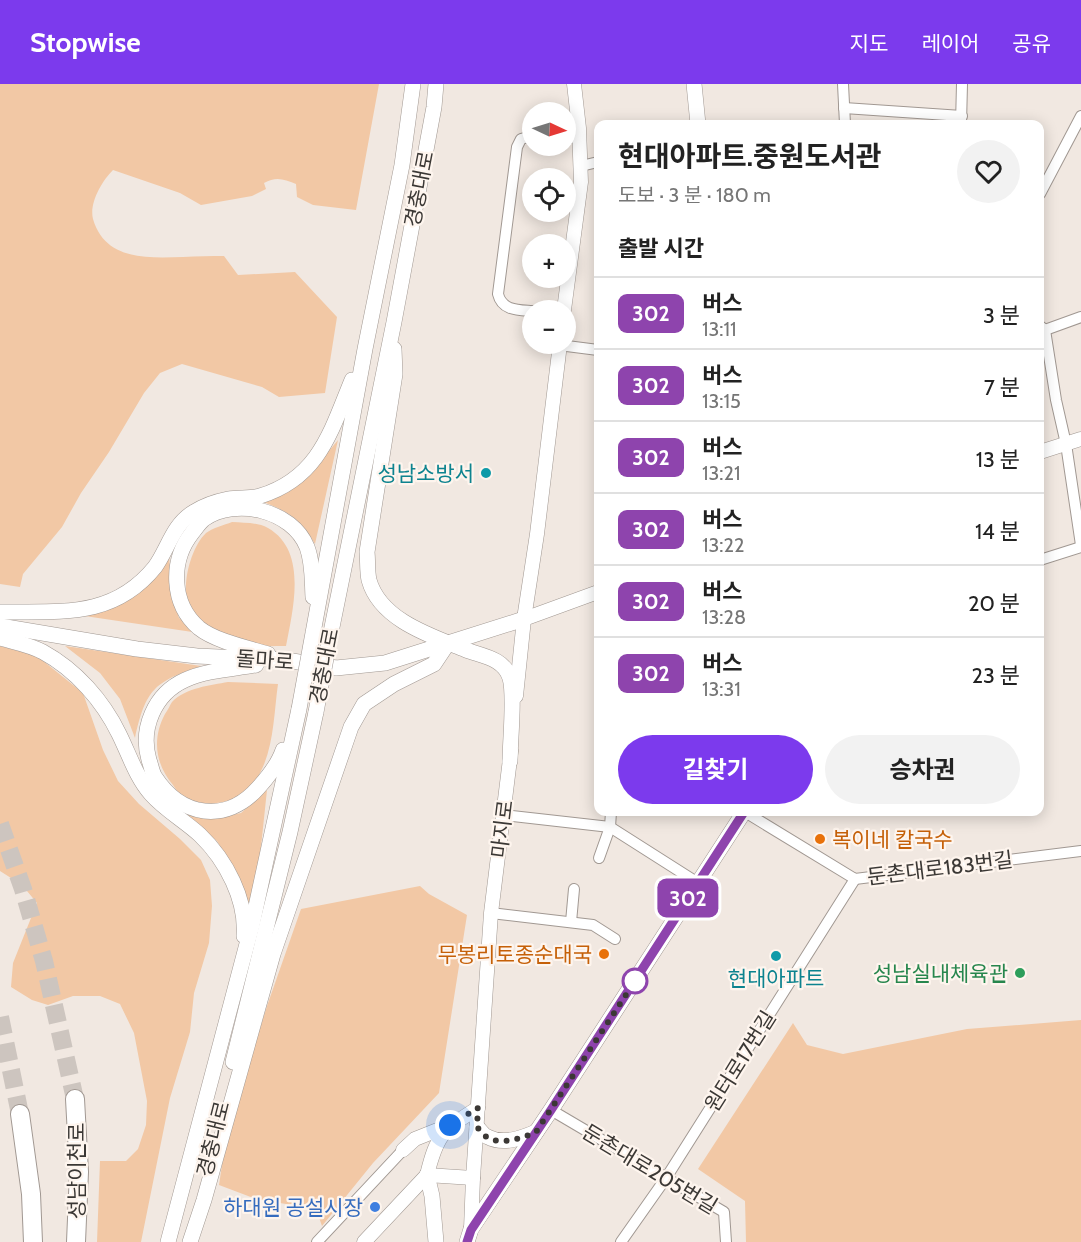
<!DOCTYPE html>
<html lang="ko">
<head>
<meta charset="utf-8">
<style>
  body { margin:0; font-family:Cabin,"Noto Sans KR",sans-serif; background:#f2f2f2; color:#222; height:100vh; display:flex; flex-direction:column; font-size:22px; white-space:nowrap }
  * { box-sizing:border-box; margin:0 }
  p { font-size:20px; color:#767676 }
  .icon { flex:none; width:33px; height:33px; fill:none; stroke:currentColor; stroke-width:2; stroke-linecap:round; stroke-linejoin:round }
  .map { position:relative; flex:1; overflow:hidden }
  .side { position:absolute; left:594px; top:36px; width:450px; height:696px; display:flex; flex-direction:column; background:#fff; border-radius:12px; box-shadow:0 3px 15px #0003 }
  .side>* { flex:none }
  .badge { padding:0 12px; border-radius:9px; font-size:21px; line-height:39px }
  .needle { width:39px; rotate:94deg }
  .buttons { position:absolute; left:522px; top:18px; display:grid; gap:12px }
  .buttons a { display:grid; place-items:center; width:54px; height:54px; border-radius:50%; background:#fff; box-shadow:0 3px 15px #0003; font-size:30px }
  .you { position:absolute; width:30px; height:30px; margin:-15px; border:4px solid #fff; border-radius:50%; background:#1a73e8; box-shadow:0 0 0 9px #1a73e833 }
  .map>.badge { position:absolute; translate:-50% -50%; box-shadow:0 0 0 3px #fff }
  h2 { padding:0 24px; font-size:22px; line-height:54px }
  .round { display:grid; place-items:center; flex:none; width:63px; height:63px; border-radius:32px; background:#f2f2f2 }
  .headline { display:flex; align-items:center; justify-content:space-between; height:102px; padding:0 24px }
  h1 { font-size:28px; font-weight:700; line-height:45px }
  .action { display:flex; gap:12px; margin-top:auto; padding:12px 24px }
  .action a { flex:1; height:69px; border-radius:36px; background:#7c3aed; color:#fff; font-size:24px; font-weight:700; line-height:69px; text-align:center }
  .action a+a { background:#f2f2f2; color:#222 }
  ul { padding:0; list-style:none }
  li { display:flex; align-items:center; gap:18px; height:72px; padding:0 24px; border-top:2px solid #e0e0e0 }
  li div { flex:1 }
  li b { display:block; font-size:22px }
  li em { font-style:normal }
  li .badge { min-width:66px; font-weight:700; text-align:center }
  header { display:flex; align-items:center; gap:36px; box-sizing:border-box; height:84px; padding:0 30px; background:#7c3aed; color:#fff }
  header strong { font-size:28px }
  nav { display:flex; gap:33px; margin-inline-start:auto; font-size:21px }
  .map>svg:first-child { display:block }
  .green { fill:#f2c8a5 }
  .lines { fill:none; stroke-linecap:round; stroke-linejoin:round }
  .highway-tunnel { stroke:#cdc5bf; stroke-width:18; stroke-dasharray:18 9; stroke-linecap:butt }
  .street-casing { stroke:#a19892; stroke-width:12 }
  .secondary-casing { stroke:#a19892; stroke-width:15 }
  .primary-casing { stroke:#a19892; stroke-width:16 }
  .highway-casing { stroke:#a19892; stroke-width:20 }
  .street { stroke:#fff; stroke-width:10 }
  .secondary { stroke:#fff; stroke-width:14 }
  .primary { stroke:#fff; stroke-width:15 }
  .highway { stroke:#fff; stroke-width:18 }
  .primary-bridge-casing { stroke:#a19892; stroke-width:16; stroke-linecap:butt }
  .primary-bridge { stroke:#fff; stroke-width:15 }
  .line-casing { stroke:#fff; stroke-width:14 }
  .line { stroke:#8e44ad; stroke-width:9 }
  .walk { stroke:#3b3835; stroke-width:6; stroke-dasharray:0 10.8 }
  .culture-dot { fill:#0f9aa8; stroke:#fef5ee; stroke-width:2 }
  .food-dot { fill:#e8710a; stroke:#fef5ee; stroke-width:2 }
  .leisure-dot { fill:#2e9e5b; stroke:#fef5ee; stroke-width:2 }
  .stop-dot { fill:#fff; stroke:#8e44ad; stroke-width:3 }
  .shop-dot { fill:#3f7fe0; stroke:#fef5ee; stroke-width:2 }
  .labels { text-anchor:middle; dominant-baseline:central; stroke-width:4.5; stroke-linejoin:round; paint-order:stroke }
  .street-label { font-size:21px; fill:#3b3835; stroke:#fef5ee }
  .culture-label { font-size:21px; fill:#0d838f; stroke:#fef5ee; text-anchor:end }
  .food-label { font-size:21px; fill:#c56008; stroke:#fef5ee; text-anchor:start }
  .leisure-label { font-size:21px; fill:#27864d; stroke:#fef5ee; text-anchor:end }
  .shop-label { font-size:21px; fill:#366cbe; stroke:#fef5ee; text-anchor:end }
</style>
</head>
<body>
<header>
<strong>Stopwise</strong>
<nav><a>지도</a><a>레이어</a><a>공유</a></nav>
</header>
<div class="map">
<svg width="1081" height="1158" viewBox="0 0 1081 1158">
  <rect width="100%" height="100%" fill="#f1e8e1"/>
  <!-- green -->
  <g class="green">
    <path d="M0,0H379L356,126L313,121L297,113L296,100C284,95 276,92 264,99L266,105L252,112L201,121L180,109L113,86C102,97 89,119 93,135C105,177 149,174 183,173C197,172 211,172 224,172L238,191L295,188L337,233L325,309L279,313L262,303L182,280L160,289L144,309L109,368L81,409L62,443L23,490L20,503L0,500Z"/>
    <path d="M338,356L315,460C298,432 288,428 259,416L313,386Z"/>
    <path d="M232,438C244,439 257,438 268,444C308,467 293,525 286,562C266,562 241,564 223,554C216,550 194,533 191,527C179,507 190,464 206,449C213,444 224,441 232,438Z"/>
    <path d="M169,469L171,507L179,534L199,549L78,531L126,516Z"/>
    <path d="M0,562L37,572L83,609L103,666L118,697L139,720L180,755L201,776L210,796L212,822L209,859L194,909L190,948L170,1014L141,1158H97L100,1077H126L138,1065L146,1041L147,1017L134,949L120,920L100,912H73L48,921L32,916L11,903L13,879L37,819L22,801L0,787Z"/>
    <path d="M65,562L201,582C154,598 146,605 135,654L120,615L100,589Z"/>
    <path d="M228,598L278,600C274,628 274,663 260,689C247,717 208,729 182,711C178,709 175,704 173,701C155,680 152,654 165,630C168,626 170,621 172,618C185,604 211,601 228,598Z"/>
    <path d="M267,706L260,772L248,828L231,781L217,757L179,728L214,735L241,729Z"/>
    <path d="M420,802L429,810L467,831L439,1009L373,1079L322,1142L316,1125L256,1115L219,1101L226,1054L267,922L301,825Z"/>
    <path d="M1081,936V1158H746L745,1117L698,1085L793,939L807,961L843,970L967,945Z"/>
  </g>
  <g class="lines">
    <!-- highway-tunnel -->
    <g class="highway-tunnel">
      <path d="M0,740L23,805L44,877L75,1015"/>
      <path d="M0,933L20,1030"/>
    </g>
    <!-- street casing -->
    <g class="street-casing">
      <g id="street">
        <path d="M843,0L845,40"/>
        <path d="M844,24L962,32"/>
        <path d="M961,40L962,0"/>
        <path d="M532,52L521,55L517,63L498,210C502,227 519,226 532,227"/>
        <path d="M566,54L580,53"/>
        <path d="M581,82L598,78"/>
        <path d="M1040,110L1081,32"/>
        <path d="M1040,242L1045,246L1056,316L1066,360L1081,461"/>
        <path d="M1045,246L1081,233"/>
        <path d="M559,261L598,266"/>
        <path d="M1040,476L1081,463"/>
        <path d="M745,728L855,795L1081,767"/>
        <path d="M504,731L610,743L698,799"/>
        <path d="M599,774L610,743L611,728"/>
        <path d="M491,829L593,841L615,855"/>
        <path d="M571,838L574,805"/>
        <path d="M551,1026L724,1128L726,1158"/>
        <path d="M317,1158L403,1066"/>
        <path d="M621,1158L666,1094L855,795"/>
      </g>
    </g>
    <!-- secondary casing -->
    <g class="secondary-casing">
      <g id="secondary">
        <path d="M564,226L581,98L579,44L574,0"/>
        <path d="M1040,368L1081,355"/>
        <path d="M524,535L598,508"/>
        <path d="M516,612L524,535L537,450L560,260"/>
        <path d="M403,1066L415,1055L450,1041"/>
        <path d="M427,1091C437,1050 443,1046 478,1024"/>
        <path d="M471,1145L473,1094L491,829L511,667"/>
        <path d="M364,1158L427,1091L473,1094"/>
      </g>
    </g>
    <!-- primary casing -->
    <g class="primary-casing">
      <g id="primary">
        <path d="M694,0L698,40"/>
        <path d="M394,265L395,290L367,468C368,477 367,487 369,496C380,536 431,552 466,566C482,572 504,574 510,594C515,611 510,658 510,677"/>
        <path d="M0,528C60,527 113,535 155,483C168,465 173,440 194,428C203,422 218,417 228,415C239,413 250,415 260,412C319,394 331,347 352,296"/>
        <path d="M0,542L137,565L197,572L286,576L336,584L385,579L524,535"/>
        <path d="M313,549L365,265L402,81L413,0"/>
        <path d="M330,553L394,238L434,23L436,0"/>
        <path d="M0,554C14,558 31,561 43,568C76,586 103,617 119,650C129,670 136,693 151,710C165,726 185,737 200,751C226,776 247,816 244,852"/>
        <path d="M268,570C248,564 215,557 199,544C171,520 170,477 192,449C196,444 200,438 204,435C236,413 292,426 307,463C313,479 312,497 313,513"/>
        <path d="M256,581C233,585 207,586 185,596C154,610 140,645 149,676C151,681 152,689 155,693C181,733 226,740 258,704C268,693 278,681 283,666"/>
        <path d="M233,978L290,748L316,628"/>
        <path d="M477,1043C480,1046 484,1052 488,1053C503,1061 522,1054 536,1048"/>
        <path d="M427,1091L432,1112L436,1158"/>
        <path d="M168,1158L252,841L299,625"/>
        <path d="M190,1158L204,1116L273,870L351,643L364,620L394,600L434,580L448,559"/>
        <path d="M467,1158L471,1145L551,1026L744,728"/>
      </g>
    </g>
    <!-- highway casing -->
    <g class="highway-casing">
      <g id="highway">
        <path d="M75,1015L79,1088L76,1158"/>
        <path d="M20,1030L31,1110L33,1158"/>
      </g>
    </g>
    <!-- street -->
    <use href="#street" class="street"/>
    <!-- secondary -->
    <use href="#secondary" class="secondary"/>
    <!-- primary -->
    <use href="#primary" class="primary"/>
    <!-- highway -->
    <use href="#highway" class="highway"/>
    <!-- primary-bridge casing -->
    <g class="primary-bridge-casing">
      <g id="primary-bridge">
        <path d="M299,625L313,549"/>
        <path d="M316,628L330,553"/>
      </g>
    </g>
    <!-- primary-bridge -->
    <use href="#primary-bridge" class="primary-bridge"/>
  </g>
  <g class="lines">
    <!-- line casing -->
    <g class="line-casing">
      <path id="line" d="M467,1158L471,1146L551,1026L744,728"/>
    </g>
    <!-- line -->
    <use href="#line" class="line"/>
    <!-- walk -->
    <path class="walk" d="M450,1041L478,1024L477,1043C480,1046 484,1052 488,1054C503,1061 522,1054 536,1048L637,894L635,897"/>
  </g>
  <!-- markers -->
  <g class="culture-dot">
    <circle cx="486" cy="389" r="6"/>
    <circle cx="776" cy="872" r="6"/>
  </g>
  <g class="food-dot">
    <circle cx="820" cy="755" r="6"/>
    <circle cx="604" cy="870" r="6"/>
  </g>
  <circle class="leisure-dot" cx="1020" cy="889" r="6"/>
  <circle class="stop-dot" cx="635" cy="897" r="12"/>
  <circle class="shop-dot" cx="375" cy="1123" r="6"/>
  <g class="labels">
    <!-- street labels -->
    <g class="street-label">
      <text transform="translate(419 105) rotate(-79)">경충대로</text>
      <text transform="translate(265 576) rotate(4)">돌마로</text>
      <text transform="translate(324 582) rotate(-79)">경충대로</text>
      <text transform="translate(502 745) rotate(-83)">마지로</text>
      <text transform="translate(940 784) rotate(-7)">둔촌대로183번길</text>
      <text transform="translate(740 977) rotate(-58)">원터로17번길</text>
      <text transform="translate(213 1055) rotate(-76)">경충대로</text>
      <text transform="translate(650 1085) rotate(31)">둔촌대로205번길</text>
      <text transform="translate(76 1087) rotate(-90)">성남이천로</text>
    </g>
    <!-- culture labels -->
    <g class="culture-label">
      <text x="474" y="389">성남소방서</text>
      <text x="776" y="894" text-anchor="middle">현대아파트</text>
    </g>
    <!-- food labels -->
    <g class="food-label">
      <text x="832" y="755">복이네 칼국수</text>
      <text x="592" y="870" text-anchor="end">무봉리토종순대국</text>
    </g>
    <!-- leisure labels -->
    <g class="leisure-label">
      <text x="1008" y="889">성남실내체육관</text>
    </g>
    <!-- shop labels -->
    <g class="shop-label">
      <text x="363" y="1123">하대원 공설시장</text>
    </g>
  </g>
</svg>
<div class="buttons">
<a><svg class="needle" viewBox="-14 -14 28 28"><path d="M0-13l5 13h-10z" fill="#e53935"/><path d="M0 13l5-13h-10z" fill="#767676"/></svg></a>
<a><svg class="icon" aria-label="locate" viewBox="0 0 24 24"><circle cx="12" cy="12" r="6"/><path d="M12 2v4M12 18v4M2 12h4M18 12h4"/></svg></a>
<a>+</a>
<a>−</a>
</div>
<div class="you" style="left:450px;top:1041px"></div>
<b class="badge" style="left:688px;top:814px;background:#8e44ad;color:#fff">302</b>
<section class="side">
<div class="headline"><div><h1>현대아파트.중원도서관</h1><p>도보 · 3 분 · 180 m</p></div><a class="round"><svg class="icon" aria-label="heart" viewBox="0 0 24 24"><path d="M12 20l-8-8c-3-5 5-10 8-4 3-6 11-1 8 4z"/></svg></a></div>
<h2>출발 시간</h2>
<ul>
<li><span class="badge" style="background:#8e44ad;color:#fff">302</span><div><b>버스</b><p>13:11</p></div><em>3 분</em></li>
<li><span class="badge" style="background:#8e44ad;color:#fff">302</span><div><b>버스</b><p>13:15</p></div><em>7 분</em></li>
<li><span class="badge" style="background:#8e44ad;color:#fff">302</span><div><b>버스</b><p>13:21</p></div><em>13 분</em></li>
<li><span class="badge" style="background:#8e44ad;color:#fff">302</span><div><b>버스</b><p>13:22</p></div><em>14 분</em></li>
<li><span class="badge" style="background:#8e44ad;color:#fff">302</span><div><b>버스</b><p>13:28</p></div><em>20 분</em></li>
<li><span class="badge" style="background:#8e44ad;color:#fff">302</span><div><b>버스</b><p>13:31</p></div><em>23 분</em></li>
</ul>
<div class="action"><a>길찾기</a><a>승차권</a></div>
</section>
</div>
</body>
</html>
